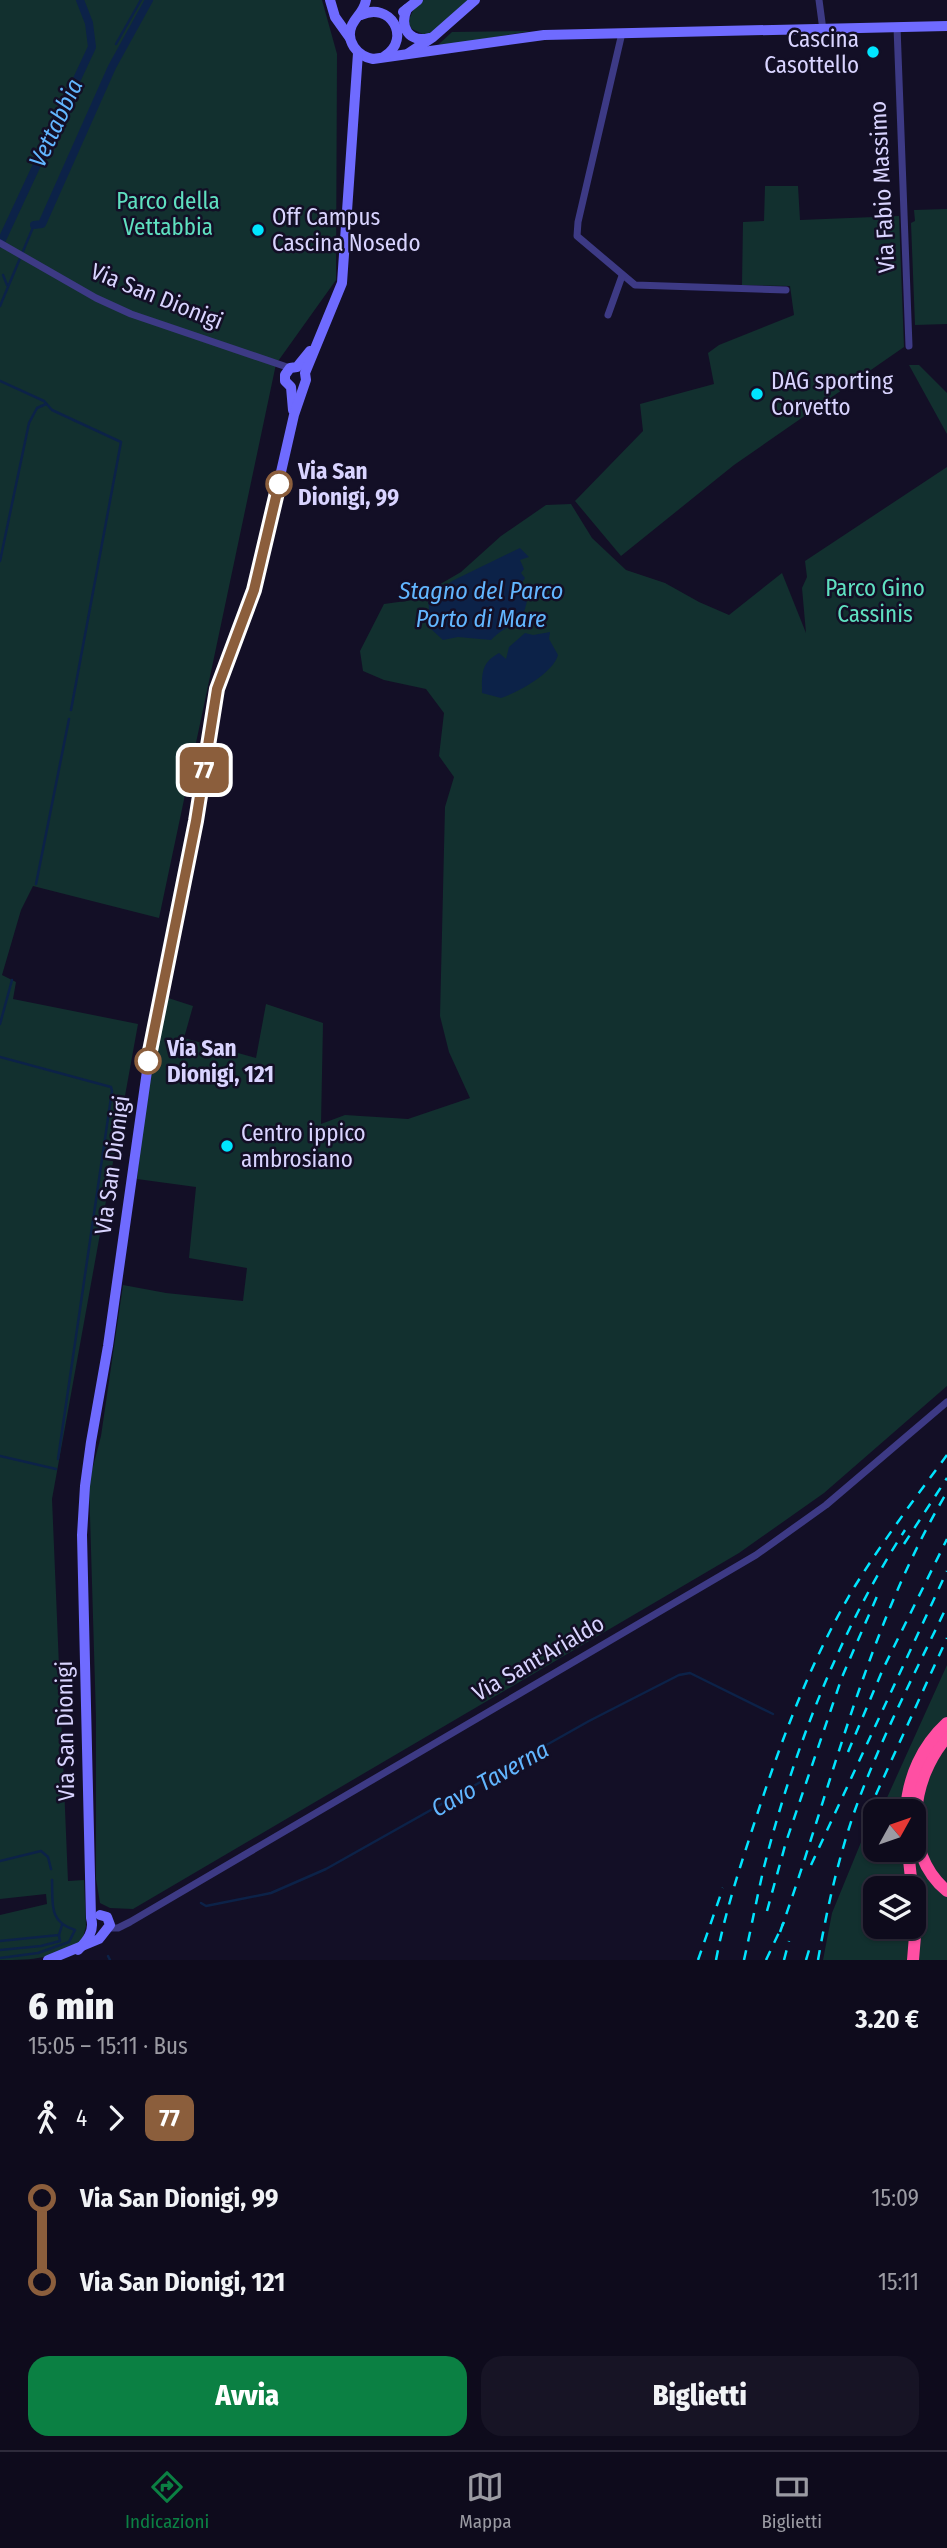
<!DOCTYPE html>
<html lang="it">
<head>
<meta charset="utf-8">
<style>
  body { margin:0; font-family:"Fira Sans Condensed",sans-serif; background:#171425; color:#f1f3f6; height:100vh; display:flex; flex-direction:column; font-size:26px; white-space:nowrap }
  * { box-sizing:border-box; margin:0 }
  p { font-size:23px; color:#9b9ba3 }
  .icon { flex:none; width:38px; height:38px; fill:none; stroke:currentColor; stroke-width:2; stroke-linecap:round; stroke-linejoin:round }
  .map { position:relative; height:1960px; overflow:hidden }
  .details { display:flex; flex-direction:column; background:#0e0b1c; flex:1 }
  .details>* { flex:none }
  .badge { padding:0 14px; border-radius:10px; font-size:24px; line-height:46px }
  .needle { width:46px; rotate:50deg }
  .buttons { position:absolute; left:863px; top:1799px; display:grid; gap:14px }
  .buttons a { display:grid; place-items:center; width:63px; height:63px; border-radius:14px; background:#0e0b1c; box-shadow:0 2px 5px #0004,0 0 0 2px #2e2b3b; font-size:35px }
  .map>.badge { position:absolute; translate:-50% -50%; box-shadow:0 0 0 4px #fff }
  .legs { display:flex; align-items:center; gap:10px; height:77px; padding:0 28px; font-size:23px }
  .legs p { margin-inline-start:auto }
  .overview { display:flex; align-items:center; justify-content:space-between; height:119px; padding:0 28px }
  h1 { font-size:38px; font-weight:800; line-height:52px }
  .action { display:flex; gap:14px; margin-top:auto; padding:14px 28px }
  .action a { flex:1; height:80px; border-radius:21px; background:#0b8043; color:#fff; font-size:28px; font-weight:800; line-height:80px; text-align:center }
  .action a+a { background:#171425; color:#f1f3f6 }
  ul { padding:0 28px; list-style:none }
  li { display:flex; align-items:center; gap:24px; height:84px; font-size:26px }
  li i { display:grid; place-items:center; width:10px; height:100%; margin:0 9px; background:currentColor }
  li i::after { content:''; width:18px; height:18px; margin:-9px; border:5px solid; border-radius:50%; background:#0e0b1c }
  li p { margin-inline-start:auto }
  li:first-child i { background:linear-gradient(#0000 50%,currentColor 0) }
  li:last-child i { background:linear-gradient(currentColor 50%,#0000 0) }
  .menu { display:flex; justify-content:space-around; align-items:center; height:98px; border-top:2px solid #2e2b3b; background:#0e0b1c; font-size:19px; color:#9b9ba3 }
  .menu a { display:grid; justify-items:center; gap:4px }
  .menu .on { color:#0b8043 }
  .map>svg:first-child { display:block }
  .green { fill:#12302f; fill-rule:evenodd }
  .water { fill:#0c2248 }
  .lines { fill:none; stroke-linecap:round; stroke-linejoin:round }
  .stream { stroke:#0c2248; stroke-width:2.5 }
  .canal { stroke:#0c2248; stroke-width:8 }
  .street { stroke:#3d3a85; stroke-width:7 }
  .secondary { stroke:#6f6bff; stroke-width:10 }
  .highway { stroke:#ff4fa3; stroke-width:12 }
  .rail { stroke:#00e5ff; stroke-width:2.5; stroke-dasharray:10 9; stroke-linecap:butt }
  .line-1-casing { stroke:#fff; stroke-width:16 }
  .line-1 { stroke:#8b5e3c; stroke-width:10 }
  .poi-dot { fill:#00e5ff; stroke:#130f26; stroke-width:2.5 }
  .stop-1-dot { fill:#fff; stroke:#8b5e3c; stroke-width:3.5 }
  .labels { text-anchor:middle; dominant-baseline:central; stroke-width:5; stroke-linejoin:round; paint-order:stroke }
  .poi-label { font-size:23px; fill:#d9d4ff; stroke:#130f26; text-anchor:start }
  .street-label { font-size:23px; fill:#d9d4ff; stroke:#130f26 }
  .park-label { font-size:23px; fill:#5fe0c0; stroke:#130f26 }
  .stop-label { font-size:23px; font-weight:bold; fill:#d9d4ff; stroke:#130f26; text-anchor:start }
  .water-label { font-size:24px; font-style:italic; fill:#62b6ff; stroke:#130f26 }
</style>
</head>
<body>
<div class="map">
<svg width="947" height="1960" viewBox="0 0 947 1960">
  <rect width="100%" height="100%" fill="#130f26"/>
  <!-- green -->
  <g class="green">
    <path d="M0,0H322L337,54L336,280L276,364L159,918L33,886L21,910L2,975L16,982L13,999L138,1024L52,1499L68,1881L84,1880L86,1926L82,1941C49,1959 37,1960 0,1960V1915L47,1904L46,1894L0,1899Z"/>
    <path d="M423,0H471L427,36L412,29L408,22L414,8Z"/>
    <path d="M531,31L441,46L439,44L452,32Z"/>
    <path d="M765,186H798L800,220L899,216L904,347L734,465L621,556L575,501L643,431L640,404L714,384L708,353L719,345L794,315L790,286L742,285L743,222L764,221Z"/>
    <path d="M947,209V324L915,325L911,223L915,221L914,210Z"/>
    <path d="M909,365H919L947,393V434Z"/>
    <path d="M947,467V1386L824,1493L739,1553L133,1909L110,1908L100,1903L96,1879V1718L89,1482L101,1436L123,1285L166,1293L243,1301L247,1268L189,1258L196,1187L137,1179L150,1062L162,996L193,1006L184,1038L256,1058L266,1004L323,1023L321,1124L345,1115L408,1119L470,1098L449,1052L440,1016L445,807L454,777L439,756L444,713L426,689L384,680L363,671L360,651L384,604L413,600L461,572L501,536L546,505L571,504L592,538L626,570L665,583L699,602L729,615L782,573L806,633L802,588L807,577L805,561Z"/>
    <path d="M947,1665V1960H823L832,1913L873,1813L875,1814V1850H914V1811H881ZM875,1888H914V1927H875Z"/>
  </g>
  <!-- water -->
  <g class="water">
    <path d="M520,548L529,557L520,560L524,569L521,573L525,578L521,584L528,596C521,634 512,618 491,640L458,637L443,640L431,629L428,599L452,581Z"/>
    <path d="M550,632L549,639L558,655C553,673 519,692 501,698L482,693C482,673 481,663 499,653L506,659L509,647L525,633L533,635Z"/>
  </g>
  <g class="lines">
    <!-- stream -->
    <g class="stream">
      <path d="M116,44L141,0"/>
      <path d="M3,275L7,285"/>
      <path d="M0,306L34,225"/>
      <path d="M0,381L44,401L52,410L121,442L71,710"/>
      <path d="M0,561L29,423L37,408L46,404"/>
      <path d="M36,884L69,719"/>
      <path d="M0,1024L12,980"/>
      <path d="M0,1057L111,1087L112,1091L58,1459"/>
      <path d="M0,1456L56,1469"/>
      <path d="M0,1861L41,1851L48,1857L51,1869"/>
      <path d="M201,1903L206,1906L271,1893L326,1869L589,1721L679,1675L690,1673L773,1714"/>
      <path d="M0,1941L59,1935"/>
      <path d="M0,1950L41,1946L60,1941L59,1935L62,1925"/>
      <path d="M108,1956L110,1960"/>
      <path d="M0,1958L38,1953L69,1942L75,1930C48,1922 53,1903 52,1880"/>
    </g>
    <!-- canal -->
    <g class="canal">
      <path d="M34,225L42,224L112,67L149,0"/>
      <path d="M0,244L92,47L89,23L80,0"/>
    </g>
    <!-- street -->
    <g class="street">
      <path d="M819,0L823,30"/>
      <path d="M897,27L909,346"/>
      <path d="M622,33L578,222L577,236L635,285L786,290"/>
      <path d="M0,243L96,298L131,314L290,368"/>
      <path d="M608,315L622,276"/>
      <path d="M109,1928H118L130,1922L756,1555L826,1505L947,1402"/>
    </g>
    <!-- secondary -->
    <g class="secondary">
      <path d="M330,0L335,17L350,38"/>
      <path d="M366,0C364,12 357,15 352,25C345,41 357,56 373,59L544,35L947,26"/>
      <path d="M407,9C399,27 409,43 429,38"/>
      <path d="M403,12L418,0"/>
      <path d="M361,15C390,1 412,38 385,56"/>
      <path d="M409,53L433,37L475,0"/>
      <path d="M293,410L291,387L285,381V375L290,368L297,367L310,351"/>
      <path d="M78,1950C87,1941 95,1931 91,1918L82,1535L85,1486L91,1442L108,1346L148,1064L196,821L217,689L254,590L294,415L306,380L305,373L342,283L358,53"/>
      <path d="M48,1960L99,1939L110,1925L107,1917L100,1915"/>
    </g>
    <!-- highway -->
    <g class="highway">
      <path d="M947,1737C911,1778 900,1852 947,1891"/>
      <path d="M906,1811C908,1777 922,1746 947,1723"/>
      <path d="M908,1850L912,1888"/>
      <path d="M913,1960L915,1936L914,1905"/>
    </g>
    <!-- rail -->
    <g class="rail">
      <path d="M904,1544L947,1478"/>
      <path d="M848,1752L883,1669L947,1539"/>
      <path d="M868,1812L947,1638"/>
      <path d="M811,1865L947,1571"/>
      <path d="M767,1911L786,1842L842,1677L878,1594"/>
      <path d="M780,1932C833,1784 866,1629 947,1492"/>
      <path d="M698,1960L723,1888"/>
      <path d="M716,1960C725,1912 740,1867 755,1821C781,1741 811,1659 855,1586C883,1541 915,1498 947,1455"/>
      <path d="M744,1960C751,1929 757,1897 764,1867C794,1749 839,1632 905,1530"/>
      <path d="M766,1960L784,1922"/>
      <path d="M784,1960L789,1941"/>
      <path d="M806,1960L810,1947"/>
      <path d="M818,1960C827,1909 838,1859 855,1810C880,1740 915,1673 947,1606"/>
    </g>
  </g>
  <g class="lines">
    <!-- line-1 casing -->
    <g class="line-1-casing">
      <path id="line-1" d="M148,1061L196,821L217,689L254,590L279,484"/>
    </g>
    <!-- line-1 -->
    <use href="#line-1" class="line-1"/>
  </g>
  <!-- markers -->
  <g class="poi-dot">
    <circle cx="873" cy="52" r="7"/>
    <circle cx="258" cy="230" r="7"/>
    <circle cx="757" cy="394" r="7"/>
    <circle cx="227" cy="1146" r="7"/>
  </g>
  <g class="stop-1-dot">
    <circle cx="279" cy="484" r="12"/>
    <circle cx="148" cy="1061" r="12"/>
  </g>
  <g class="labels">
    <!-- poi labels -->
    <g class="poi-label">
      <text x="859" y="39" text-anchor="end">Cascina<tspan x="859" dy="26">Casottello</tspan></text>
      <text x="272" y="217">Off Campus<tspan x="272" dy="26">Cascina Nosedo</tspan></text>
      <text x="771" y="381">DAG sporting<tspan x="771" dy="26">Corvetto</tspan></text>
      <text x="241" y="1133">Centro ippico<tspan x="241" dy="26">ambrosiano</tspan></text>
    </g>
    <!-- street labels -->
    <g class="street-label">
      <text transform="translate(882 187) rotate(-93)">Via Fabio Massimo</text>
      <text transform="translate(157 296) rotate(22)">Via San Dionigi</text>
      <text transform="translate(112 1165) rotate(-82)">Via San Dionigi</text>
      <text transform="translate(538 1658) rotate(-30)">Via Sant'Arialdo</text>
      <text transform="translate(65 1731) rotate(-91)">Via San Dionigi</text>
    </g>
    <!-- park labels -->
    <g class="park-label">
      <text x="168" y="201">Parco della<tspan x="168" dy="26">Vettabbia</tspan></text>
      <text x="875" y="588">Parco Gino<tspan x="875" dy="26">Cassinis</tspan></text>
    </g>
    <!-- stop labels -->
    <g class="stop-label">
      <text x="298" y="471">Via San<tspan x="298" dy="26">Dionigi, 99</tspan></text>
      <text x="167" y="1048">Via San<tspan x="167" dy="26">Dionigi, 121</tspan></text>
    </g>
    <!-- water labels -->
    <g class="water-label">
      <text transform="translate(56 123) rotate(-65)">Vettabbia</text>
      <text x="481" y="591">Stagno del Parco<tspan x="481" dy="28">Porto di Mare</tspan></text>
      <text transform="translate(490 1779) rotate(-29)">Cavo Taverna</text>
    </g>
  </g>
</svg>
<div class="buttons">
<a><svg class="needle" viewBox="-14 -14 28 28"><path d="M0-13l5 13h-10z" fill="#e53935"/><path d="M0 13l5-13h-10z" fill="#9b9ba3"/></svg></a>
<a><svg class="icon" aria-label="layers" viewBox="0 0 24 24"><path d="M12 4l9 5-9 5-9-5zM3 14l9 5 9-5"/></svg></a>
</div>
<b class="badge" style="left:204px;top:770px;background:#8b5e3c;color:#fff">77</b>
</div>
<section class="details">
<div class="overview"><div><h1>6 min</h1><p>15:05 – 15:11 · Bus</p></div><b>3.20 €</b></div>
<div class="legs"><svg class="icon" aria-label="walk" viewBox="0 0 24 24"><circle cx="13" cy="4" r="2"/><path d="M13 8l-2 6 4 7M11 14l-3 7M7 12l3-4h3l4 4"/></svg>4<svg class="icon" aria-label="forward" viewBox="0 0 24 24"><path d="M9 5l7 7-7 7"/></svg><b class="badge" style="background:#8b5e3c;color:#fff">77</b></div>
<ul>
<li><i style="color:#8b5e3c"></i><b>Via San Dionigi, 99</b><p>15:09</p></li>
<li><i style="color:#8b5e3c"></i><b>Via San Dionigi, 121</b><p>15:11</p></li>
</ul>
<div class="action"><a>Avvia</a><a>Biglietti</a></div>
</section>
<nav class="menu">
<a class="on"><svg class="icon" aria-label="directions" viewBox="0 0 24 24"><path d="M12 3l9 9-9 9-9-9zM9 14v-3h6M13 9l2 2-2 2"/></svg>Indicazioni</a>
<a><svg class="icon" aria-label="map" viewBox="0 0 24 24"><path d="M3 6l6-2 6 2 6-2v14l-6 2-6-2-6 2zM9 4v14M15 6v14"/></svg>Mappa</a>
<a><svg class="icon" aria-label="tickets" viewBox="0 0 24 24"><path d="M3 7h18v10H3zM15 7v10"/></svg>Biglietti</a>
</nav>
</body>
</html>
